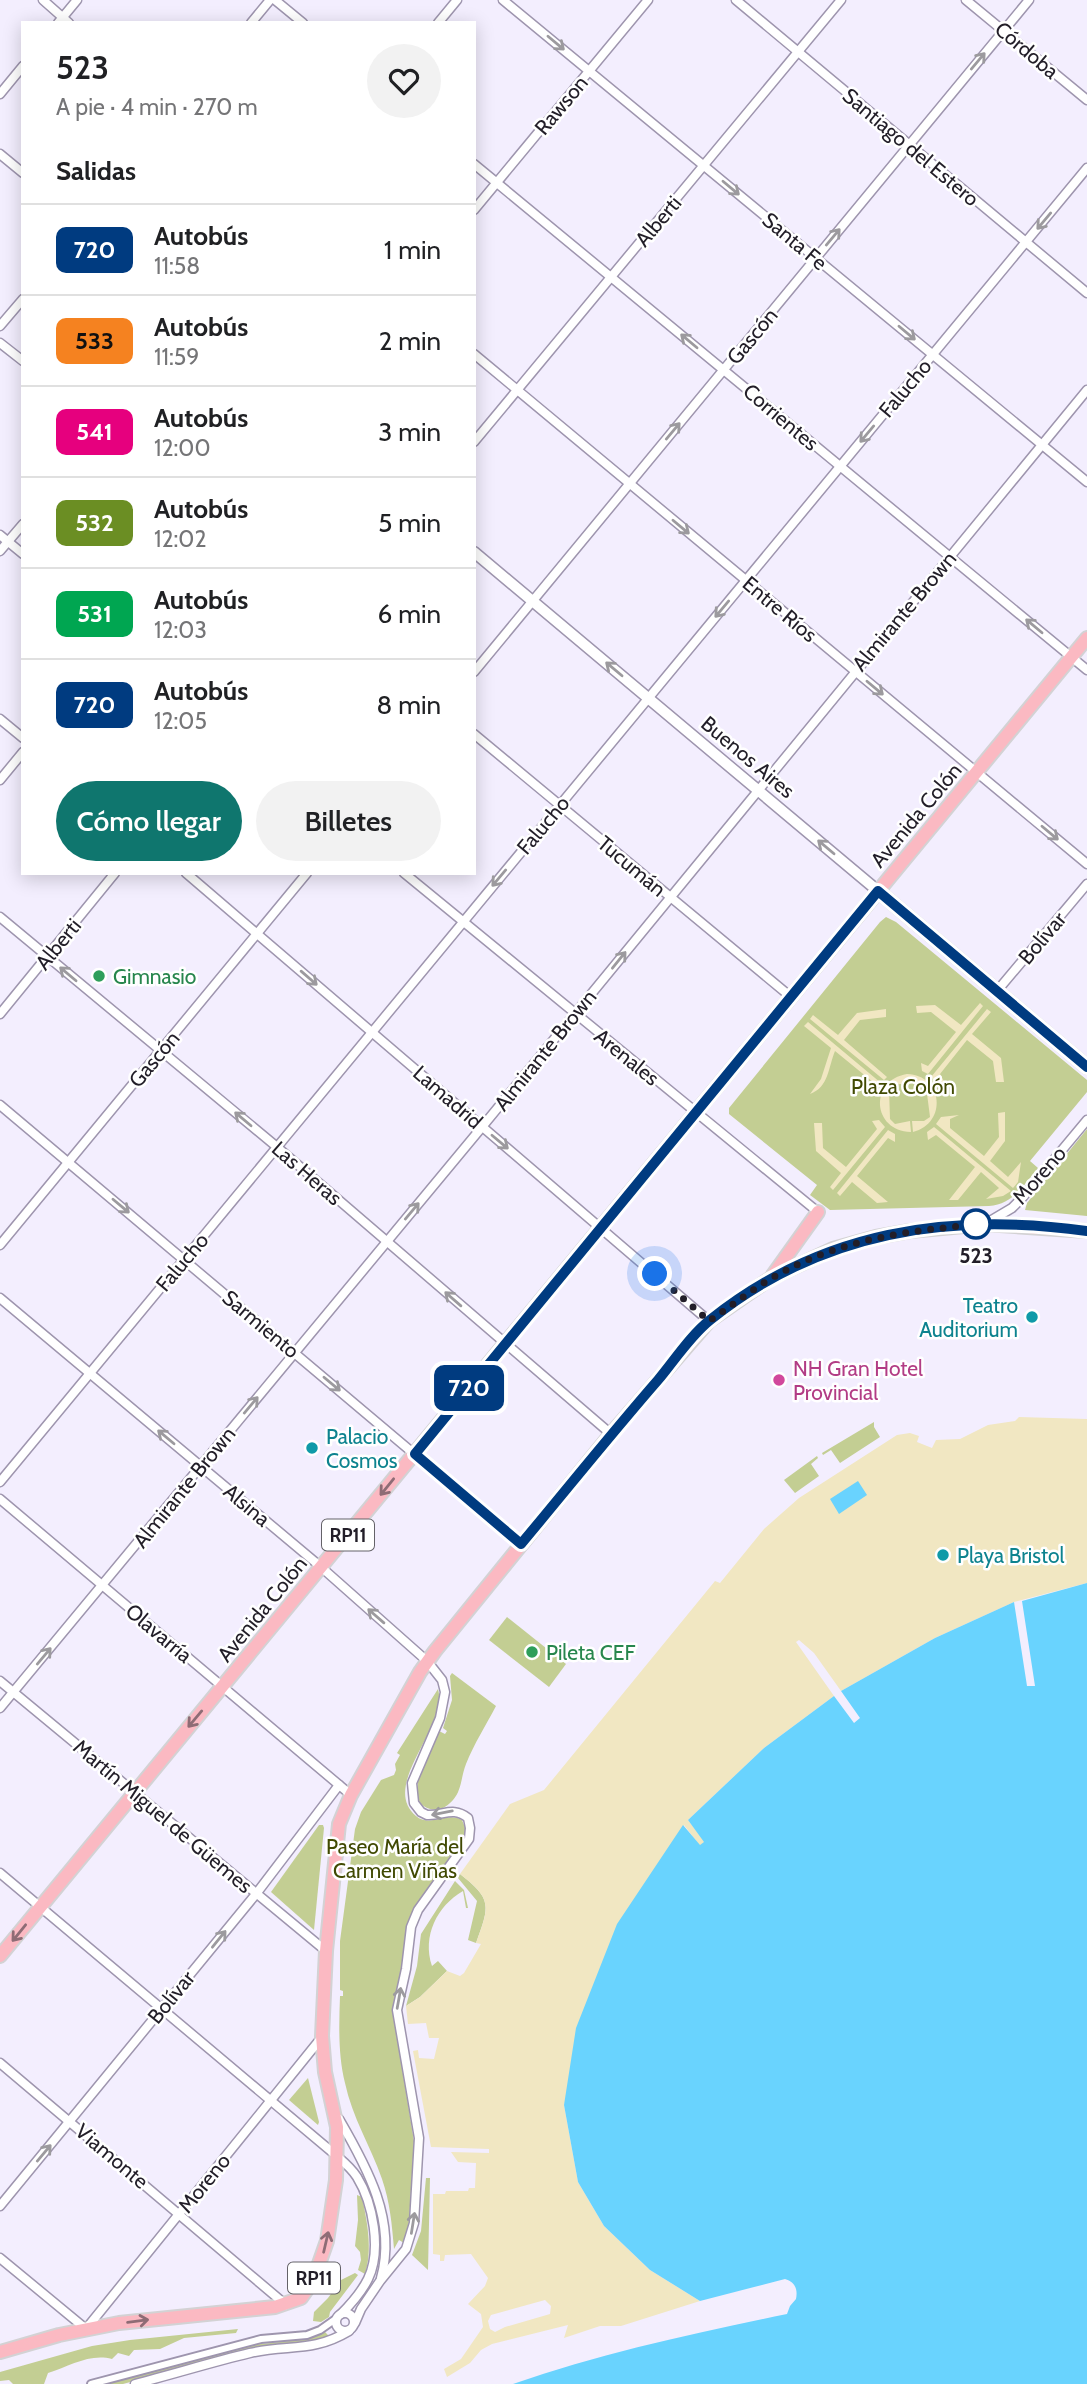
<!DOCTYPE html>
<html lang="es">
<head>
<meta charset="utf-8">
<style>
  body { margin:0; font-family:Cabin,sans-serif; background:#f2f2f2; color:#202124; height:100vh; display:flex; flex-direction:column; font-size:26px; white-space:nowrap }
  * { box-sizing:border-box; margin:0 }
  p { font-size:23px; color:#757577 }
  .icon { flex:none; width:38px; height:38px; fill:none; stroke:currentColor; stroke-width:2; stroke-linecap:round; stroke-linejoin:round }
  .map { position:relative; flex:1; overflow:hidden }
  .panel { position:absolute; left:21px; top:21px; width:455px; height:854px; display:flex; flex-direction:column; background:#fff; border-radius:0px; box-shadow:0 4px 18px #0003 }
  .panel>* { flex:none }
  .badge { padding:0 14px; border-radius:10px; font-size:24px; line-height:46px }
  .you { position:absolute; width:35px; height:35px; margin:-18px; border:5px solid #fff; border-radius:50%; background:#1a73e8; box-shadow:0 0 0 10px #1a73e833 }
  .map>.badge { position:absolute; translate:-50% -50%; box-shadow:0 0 0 4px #fff }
  h2 { padding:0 35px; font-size:26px; line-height:63px }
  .round { display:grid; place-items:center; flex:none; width:74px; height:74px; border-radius:37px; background:#f2f2f2 }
  .summary { display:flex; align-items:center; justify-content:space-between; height:119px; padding:0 35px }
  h1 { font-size:33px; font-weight:600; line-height:52px }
  .cta { display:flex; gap:14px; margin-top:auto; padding:14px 35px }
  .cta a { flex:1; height:80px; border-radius:42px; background:#0f766e; color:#fff; font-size:28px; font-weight:600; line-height:80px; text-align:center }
  .cta a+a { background:#f2f2f2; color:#202124 }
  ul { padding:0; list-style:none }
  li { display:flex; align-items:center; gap:21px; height:91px; padding:0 35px; border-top:2px solid #e0e0e0 }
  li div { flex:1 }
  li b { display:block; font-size:26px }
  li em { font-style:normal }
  li .badge { min-width:77px; font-weight:700; text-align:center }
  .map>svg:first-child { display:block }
  .green { fill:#c3ce93 }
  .sand { fill:#f1e7c2; fill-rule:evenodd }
  .water { fill:#69d3fe }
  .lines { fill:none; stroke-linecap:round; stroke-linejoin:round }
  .pedestrian-casing { stroke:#9e95ae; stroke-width:10 }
  .minor-casing { stroke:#9e95ae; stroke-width:11 }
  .tertiary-casing { stroke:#9e95ae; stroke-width:13 }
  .primary-casing { stroke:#d3d2d4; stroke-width:16 }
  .pedestrian { stroke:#fff; stroke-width:6 }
  .minor { stroke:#fff; stroke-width:8 }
  .tertiary { stroke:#fff; stroke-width:10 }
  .primary { stroke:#fbb9c2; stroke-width:12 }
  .oneway { stroke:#9c9a9e }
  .oneway2 { stroke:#8e6c75 }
  .line-casing { stroke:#fff; stroke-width:16 }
  .line { stroke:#003b80; stroke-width:10 }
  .walk { stroke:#221e28; stroke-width:7; stroke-dasharray:0 12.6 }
  .leisure-dot { fill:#2e9e5b; stroke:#fff; stroke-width:2.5 }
  .stop-dot { fill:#fff; stroke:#003b80; stroke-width:3.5 }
  .culture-dot { fill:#0f9aa8; stroke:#fff; stroke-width:2.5 }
  .hotel-dot { fill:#d1479c; stroke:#fff; stroke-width:2.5 }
  .labels { text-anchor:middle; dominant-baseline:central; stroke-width:5; stroke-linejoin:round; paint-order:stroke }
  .shield { fill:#fff; stroke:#646268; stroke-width:2 }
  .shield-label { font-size:19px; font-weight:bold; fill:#221e28 }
  .street-label { font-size:21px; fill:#221e28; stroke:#fff }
  .leisure-label { font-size:21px; fill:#27864d; stroke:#fff; text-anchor:start }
  .park-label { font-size:21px; fill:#414a03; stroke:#fff }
  .stop-label { font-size:21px; font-weight:bold; fill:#221e28; stroke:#fff }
  .culture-label { font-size:21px; fill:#0d838f; stroke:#fff; text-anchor:start }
  .hotel-label { font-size:21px; fill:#b23c85; stroke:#fff; text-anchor:start }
</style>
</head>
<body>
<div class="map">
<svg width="1087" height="2384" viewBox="0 0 1087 2384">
  <rect width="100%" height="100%" fill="#f3eefe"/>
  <!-- green -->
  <g class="green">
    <path d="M886,917L896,922L1087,1080V1092L1030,1161L1038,1168C1024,1185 1013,1204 989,1206L830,1210L810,1195L817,1185L729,1114V1108L880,922Z"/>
    <path d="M1087,1129V1216L1025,1210L1027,1203Z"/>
    <path d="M874,1422V1427L880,1437L840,1463L831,1450L823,1455L822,1453Z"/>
    <path d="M817,1456L818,1458L811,1464L819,1476L795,1493L784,1480Z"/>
    <path d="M507,1617L566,1664L549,1687L489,1640Z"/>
    <path d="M452,1673L496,1706C486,1725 474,1744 466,1764C461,1776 462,1790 453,1800C448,1806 439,1812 430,1809C400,1801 431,1747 439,1731L445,1734L447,1731L443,1728L452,1700L450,1676Z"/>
    <path d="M438,1689C449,1727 379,1785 416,1816C430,1828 446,1811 462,1820L466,1830L463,1840L417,1904L409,1921L403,1968L394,2000L393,2013L414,2141L409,2222L404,2243L399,2240L394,2249C392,2225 390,2202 382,2179C371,2147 352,2117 345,2083C338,2055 339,2025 340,1996H343V1991L340,1990V1941L355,1829L361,1812L381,1780L394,1775L396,1770L395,1764L400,1755L397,1753Z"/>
    <path d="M319,1825H323L324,1828L314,1930L271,1892Z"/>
    <path d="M460,1874C492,1899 490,1905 476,1943L468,1940L477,1901L458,1878Z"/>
    <path d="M455,1881L464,1890L468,1908H466L463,1891C437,1906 422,1936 432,1966L438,1961L447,1971L420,1997L406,2006L417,1966L421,1934Z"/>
    <path d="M308,2078L319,2122L318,2125L289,2100Z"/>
    <path d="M426,2178H430L428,2270L412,2255L421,2231Z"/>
    <path d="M357,2195L362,2197C367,2221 373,2250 365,2274L358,2270L361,2260L360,2252L355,2246L358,2220Z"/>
    <path d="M355,2273L358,2275L330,2312L329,2317L321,2322L313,2321L314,2312L328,2298L341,2280Z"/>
    <path d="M238,2329L236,2333L184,2338L160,2349L134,2350L129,2356L118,2353L112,2359C90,2353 70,2366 48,2373L44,2384H13L9,2380L0,2381V2372L92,2346L130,2340Z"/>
    <path d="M325,2332L330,2337L319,2341L192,2365L123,2384H107L252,2345L299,2340Z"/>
  </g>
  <!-- sand -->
  <g class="sand">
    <path d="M980,1003L983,1006L928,1074L922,1071L921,1063L928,1066L956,1032L931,1012L917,1013L916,1006L935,1005L961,1025Z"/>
    <path d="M886,1009V1017L860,1020L844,1040L887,1077L884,1080L810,1019L813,1015L838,1035L857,1013Z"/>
    <path d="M987,1009L991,1012L972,1034L1001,1058L1004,1082H996L993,1061L967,1040L940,1074L946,1085H938L931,1077Z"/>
    <path d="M808,1022L881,1083L879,1087L835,1051C828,1068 829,1087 810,1094L821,1079L831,1048L804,1026Z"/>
    <path d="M907,1074C943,1075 948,1123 913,1132L912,1121H924L930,1117L926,1086C919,1081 896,1083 889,1088L890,1119L895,1124L910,1121L911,1132C872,1131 869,1080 907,1074Z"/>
    <path d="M1005,1112V1141L990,1161L1008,1177L1021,1162L1018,1182L1013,1188L936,1124L941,1117L959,1115L950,1119V1128L984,1156L999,1137L998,1113Z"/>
    <path d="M879,1120L885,1127L833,1190L830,1187L841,1173L816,1151L814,1123H822L823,1148L846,1167L877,1129L872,1121Z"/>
    <path d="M934,1127L939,1131L1011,1191L1003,1196L986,1199L999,1188L981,1172L958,1200H949L975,1167L936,1135L928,1140L927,1132Z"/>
    <path d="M888,1130L895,1134V1142L888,1138L857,1176L888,1202L877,1203L852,1182L840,1196L837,1193Z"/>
    <path d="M1019,1417L1087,1419V1583L1014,1602L935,1638L841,1691L814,1653L799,1640L796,1642L834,1696L764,1748L688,1820L705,1842L700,1846L684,1825L564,2105L578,2182L604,2226L650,2270L700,2301L621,2326H600L564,2338L568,2325L492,2344L481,2350L470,2363L447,2377L444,2369L461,2359L483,2327L481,2314L468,2304L485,2286L488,2278L471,2254L445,2255L444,2261H440V2255L433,2254V2194H445L446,2191H468L469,2188H475L476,2163L458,2162L451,2152L489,2153V2149L431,2147L413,2051L418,2050L419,2058L434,2059L439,2038H429L426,2023L408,2024L406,2006L420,1997L447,1971L460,1976L464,1973L481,1944L476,1943C490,1905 492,1899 460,1874L510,1804L544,1790L715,1581L720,1583L764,1529L799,1498L897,1435L910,1433L919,1436L917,1442L932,1448L936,1440L960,1439L988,1425L1015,1421ZM545,2300L551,2306L550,2314L505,2327L495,2332L490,2329L488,2321L491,2315Z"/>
  </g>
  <!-- water -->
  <g class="water">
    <path d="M858,1481L867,1495L839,1514L830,1499Z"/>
    <path d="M1087,1583V2384H513C602,2353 695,2333 787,2314L790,2306L796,2299C798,2289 795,2282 785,2279L700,2301L650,2270L604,2226L578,2182L564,2105L576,2028L617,1924L683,1825L700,1845L704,1842L688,1820L764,1748L834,1696L854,1723L860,1718L841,1691L935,1638L1014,1602L1027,1686H1035L1022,1601Z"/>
  </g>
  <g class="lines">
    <!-- pedestrian casing -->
    <g class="pedestrian-casing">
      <path id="pedestrian" d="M91,2384L261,2339L307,2335L320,2330L337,2318"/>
    </g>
    <!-- minor casing -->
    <g class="minor-casing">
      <g id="minor">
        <path d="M43,0L69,23"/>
        <path d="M275,0L303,23"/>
        <path d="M503,0L1087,482"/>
        <path d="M736,0L1087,293"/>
        <path d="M966,0L1087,100"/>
        <path d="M58,23L77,0"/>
        <path d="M251,23L270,0"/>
        <path d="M438,23L457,0"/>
        <path d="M0,94L23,66"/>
        <path d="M0,154L23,173"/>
        <path d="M474,164L1087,670"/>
        <path d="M474,210L648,0"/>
        <path d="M0,326L23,299"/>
        <path d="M0,343L23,361"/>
        <path d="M474,354L1087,864"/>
        <path d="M474,442L841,0"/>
        <path d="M0,535L23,554"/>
        <path d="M0,551L23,524"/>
        <path d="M474,672L1029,0"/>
        <path d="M0,719L23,738"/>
        <path d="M474,734L791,997"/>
        <path d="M0,780L23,752"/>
        <path d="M186,873L709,1321"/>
        <path d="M404,873L818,1212"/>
        <path d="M0,917L277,1147L611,1434"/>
        <path d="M997,991L1087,884"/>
        <path d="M0,1014L115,873"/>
        <path d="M0,1105L521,1544"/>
        <path d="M985,1224L1012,1208L1022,1198L1087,1120"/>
        <path d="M0,1245L307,873"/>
        <path d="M0,1298L321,1567L427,1661L442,1680L445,1692L440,1718L412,1783L414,1803L421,1812L427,1815C443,1816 453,1806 468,1818L470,1828L469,1839L418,1910L411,1927L406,1969L397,2010L419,2138L414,2223L406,2249L380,2281L361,2309L355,2323"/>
        <path d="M0,1482L1087,168"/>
        <path d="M0,1499L351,1795"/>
        <path d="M0,1681L326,1951"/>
        <path d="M0,1708L482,1127L1087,390"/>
        <path d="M0,1873L338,2157C345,2163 352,2169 357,2177C373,2203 382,2250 368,2279C362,2291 351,2304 341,2314"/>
        <path d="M0,2063L286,2305"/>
        <path d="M339,2119C367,2167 397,2221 381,2278"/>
        <path d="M0,2206L256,1894L339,1785"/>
        <path d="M0,2258L86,2329L322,2037"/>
        <circle cx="345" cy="2322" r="9"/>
        <path d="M135,2384C174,2374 212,2362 250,2353C289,2344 312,2353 349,2331"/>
      </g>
    </g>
    <!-- tertiary casing -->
    <g class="tertiary-casing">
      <path id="tertiary" d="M474,552L878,891"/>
    </g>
    <!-- primary casing -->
    <g class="primary-casing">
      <g id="primary">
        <path d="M878,891L1087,1067"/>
        <path d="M773,1275L818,1212"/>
        <path d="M0,1956L1087,638"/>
        <path d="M0,2352L59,2335L119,2323L275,2307L301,2298L313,2281L327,2241L336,2180L337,2127L325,2072L322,2036L326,1951L339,1824L351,1795L420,1672L435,1651L611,1434L702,1329L709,1321L771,1278L833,1249L876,1237L910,1231L985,1224L1087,1231"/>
      </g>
    </g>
    <!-- pedestrian -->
    <use href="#pedestrian" class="pedestrian"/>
    <!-- minor -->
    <use href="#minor" class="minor"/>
    <!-- tertiary -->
    <use href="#tertiary" class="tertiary"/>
    <!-- primary -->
    <use href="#primary" class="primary"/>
  </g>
  <!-- one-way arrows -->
  <defs><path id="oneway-shaft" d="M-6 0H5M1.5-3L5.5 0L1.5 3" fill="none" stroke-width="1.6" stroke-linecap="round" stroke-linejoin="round" transform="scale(1.75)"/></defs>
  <g class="oneway">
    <use href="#oneway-shaft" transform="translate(556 43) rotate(40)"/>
    <use href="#oneway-shaft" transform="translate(978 61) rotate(-50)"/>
    <use href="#oneway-shaft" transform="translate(731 188) rotate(40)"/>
    <use href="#oneway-shaft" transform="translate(1044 221) rotate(130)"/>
    <use href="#oneway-shaft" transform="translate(833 237) rotate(-50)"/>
    <use href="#oneway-shaft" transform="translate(907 333) rotate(40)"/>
    <use href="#oneway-shaft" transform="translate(689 341) rotate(-140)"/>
    <use href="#oneway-shaft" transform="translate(673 431) rotate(-50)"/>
    <use href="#oneway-shaft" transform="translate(867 434) rotate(130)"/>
    <use href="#oneway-shaft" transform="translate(681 527) rotate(40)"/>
    <use href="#oneway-shaft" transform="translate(722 609) rotate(130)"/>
    <use href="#oneway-shaft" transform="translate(1034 626) rotate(-140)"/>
    <use href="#oneway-shaft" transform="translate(614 669) rotate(-140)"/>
    <use href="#oneway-shaft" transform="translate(875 688) rotate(40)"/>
    <use href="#oneway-shaft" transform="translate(1050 833) rotate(40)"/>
    <use href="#oneway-shaft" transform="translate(826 847) rotate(-140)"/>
    <use href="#oneway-shaft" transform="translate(499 878) rotate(130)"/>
    <use href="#oneway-shaft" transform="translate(619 960) rotate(-51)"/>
    <use href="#oneway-shaft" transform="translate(68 974) rotate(-140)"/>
    <use href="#oneway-shaft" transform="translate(309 978) rotate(41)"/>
    <use href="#oneway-shaft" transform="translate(243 1119) rotate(-140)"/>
    <use href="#oneway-shaft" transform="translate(500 1142) rotate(40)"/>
    <use href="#oneway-shaft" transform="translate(121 1206) rotate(40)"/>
    <use href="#oneway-shaft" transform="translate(412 1211) rotate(-50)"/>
    <use href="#oneway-shaft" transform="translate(453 1299) rotate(-139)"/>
    <use href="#oneway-shaft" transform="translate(332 1384) rotate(40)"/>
    <use href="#oneway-shaft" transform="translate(251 1405) rotate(-50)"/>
    <use href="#oneway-shaft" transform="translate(166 1437) rotate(-140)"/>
    <use href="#oneway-shaft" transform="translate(376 1616) rotate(-139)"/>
    <use href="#oneway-shaft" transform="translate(44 1656) rotate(-50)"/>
    <use href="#oneway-shaft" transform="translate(442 1813) rotate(169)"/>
    <use href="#oneway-shaft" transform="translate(219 1939) rotate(-51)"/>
    <use href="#oneway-shaft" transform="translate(399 1998) rotate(-80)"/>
    <use href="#oneway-shaft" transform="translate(44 2153) rotate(-50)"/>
    <use href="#oneway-shaft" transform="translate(413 2223) rotate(-81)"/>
  </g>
  <g class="oneway2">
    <use href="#oneway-shaft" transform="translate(387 1487) rotate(129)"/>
    <use href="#oneway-shaft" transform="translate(195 1719) rotate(130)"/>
    <use href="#oneway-shaft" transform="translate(19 1933) rotate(129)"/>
    <use href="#oneway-shaft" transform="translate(326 2242) rotate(-77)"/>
    <use href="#oneway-shaft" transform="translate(138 2321) rotate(-7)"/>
  </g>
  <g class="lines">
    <!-- line casing -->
    <g class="line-casing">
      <path id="line" d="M1087,1067L878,891L415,1454L521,1544C567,1489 611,1434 658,1380C674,1361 690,1336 710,1320C821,1231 949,1212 1087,1231"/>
    </g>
    <!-- line -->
    <use href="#line" class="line"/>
    <!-- walk -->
    <path class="walk" d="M655,1274L709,1321C730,1307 750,1291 772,1278C838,1239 910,1230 985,1224H976"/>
  </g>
  <!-- markers -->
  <g class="leisure-dot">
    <circle cx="99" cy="976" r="7"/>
    <circle cx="532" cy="1652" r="7"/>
  </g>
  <circle class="stop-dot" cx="976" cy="1224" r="14"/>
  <g class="culture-dot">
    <circle cx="1032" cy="1317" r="7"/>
    <circle cx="312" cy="1448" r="7"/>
    <circle cx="943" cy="1555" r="7"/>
  </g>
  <circle class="hotel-dot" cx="779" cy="1380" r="7"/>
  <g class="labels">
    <!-- shield labels -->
    <g class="shield">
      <rect x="322" y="1519.5" width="52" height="31" rx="5"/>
      <rect x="288" y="2262.5" width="52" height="31" rx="5"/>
    </g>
    <g class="shield-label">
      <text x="348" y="1535">RP11</text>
      <text x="314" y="2278">RP11</text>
    </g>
    <!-- street labels -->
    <g class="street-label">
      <text transform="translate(1027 50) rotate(40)">Córdoba</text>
      <text transform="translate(561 105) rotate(-50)">Rawson</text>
      <text transform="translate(911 147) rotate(40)">Santiago del Estero</text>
      <text transform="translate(658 221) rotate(-50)">Alberti</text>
      <text transform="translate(795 241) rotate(40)">Santa Fe</text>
      <text transform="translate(752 336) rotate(-50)">Gascón</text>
      <text transform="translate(905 388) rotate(-50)">Falucho</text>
      <text transform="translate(781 417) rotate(40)">Corrientes</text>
      <text transform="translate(780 609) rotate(40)">Entre Ríos</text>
      <text transform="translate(904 611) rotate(-50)">Almirante Brown</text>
      <text transform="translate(748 757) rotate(40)">Buenos Aires</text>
      <text transform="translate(916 815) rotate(-50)">Avenida Colón</text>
      <text transform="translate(543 825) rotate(-50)">Falucho</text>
      <text transform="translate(632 866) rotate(40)">Tucumán</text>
      <text transform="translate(1042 938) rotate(-50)">Bolívar</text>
      <text transform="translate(58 944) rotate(-51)">Alberti</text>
      <text transform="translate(545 1050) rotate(-51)">Almirante Brown</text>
      <text transform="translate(627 1057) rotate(39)">Arenales</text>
      <text transform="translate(154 1059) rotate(-50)">Gascón</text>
      <text transform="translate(448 1097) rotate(41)">Lamadrid</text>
      <text transform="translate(307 1173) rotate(41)">Las Heras</text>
      <text transform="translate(1039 1175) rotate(-49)">Moreno</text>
      <text transform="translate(182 1262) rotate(-50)">Falucho</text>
      <text transform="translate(261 1324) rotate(40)">Sarmiento</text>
      <text transform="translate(184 1487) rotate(-51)">Almirante Brown</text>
      <text transform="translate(247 1505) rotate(40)">Alsina</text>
      <text transform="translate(262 1609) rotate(-51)">Avenida Colón</text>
      <text transform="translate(159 1633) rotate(40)">Olavarría</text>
      <text transform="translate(163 1816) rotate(40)">Martín Miguel de Güemes</text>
      <text transform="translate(171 1997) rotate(-51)">Bolívar</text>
      <text transform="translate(112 2156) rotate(40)">Viamonte</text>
      <text transform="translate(204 2183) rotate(-51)">Moreno</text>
    </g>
    <!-- leisure labels -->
    <g class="leisure-label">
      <text x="113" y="976">Gimnasio</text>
      <text x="546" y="1652">Pileta CEF</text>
    </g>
    <!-- park labels -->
    <g class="park-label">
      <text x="903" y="1086">Plaza Colón</text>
      <text x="395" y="1846">Paseo María del<tspan x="395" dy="24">Carmen Viñas</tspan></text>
    </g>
    <!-- stop labels -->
    <g class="stop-label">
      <text x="976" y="1255">523</text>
    </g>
    <!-- culture labels -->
    <g class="culture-label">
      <text x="1018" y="1305" text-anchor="end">Teatro<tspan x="1018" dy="24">Auditorium</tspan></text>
      <text x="326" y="1436">Palacio<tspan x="326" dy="24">Cosmos</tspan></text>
      <text x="957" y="1555">Playa Bristol</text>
    </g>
    <!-- hotel labels -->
    <g class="hotel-label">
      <text x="793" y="1368">NH Gran Hotel<tspan x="793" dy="24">Provincial</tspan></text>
    </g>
  </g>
</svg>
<div class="you" style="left:655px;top:1274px"></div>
<b class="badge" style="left:469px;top:1388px;background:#003b80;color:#fff">720</b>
<section class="panel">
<div class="summary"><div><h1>523</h1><p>A pie · 4 min · 270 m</p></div><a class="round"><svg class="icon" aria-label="heart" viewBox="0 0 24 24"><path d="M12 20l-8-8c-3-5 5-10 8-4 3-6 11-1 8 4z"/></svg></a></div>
<h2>Salidas</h2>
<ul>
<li><span class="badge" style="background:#003b80;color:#fff">720</span><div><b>Autobús</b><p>11:58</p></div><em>1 min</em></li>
<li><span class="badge" style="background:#f58220;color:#111">533</span><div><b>Autobús</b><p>11:59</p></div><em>2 min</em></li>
<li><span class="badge" style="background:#e6007e;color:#fff">541</span><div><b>Autobús</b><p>12:00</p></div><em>3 min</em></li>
<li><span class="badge" style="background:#6b8e23;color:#fff">532</span><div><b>Autobús</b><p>12:02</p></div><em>5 min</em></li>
<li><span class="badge" style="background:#00a651;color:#fff">531</span><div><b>Autobús</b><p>12:03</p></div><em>6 min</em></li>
<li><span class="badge" style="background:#003b80;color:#fff">720</span><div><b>Autobús</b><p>12:05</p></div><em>8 min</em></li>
</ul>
<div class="cta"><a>Cómo llegar</a><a>Billetes</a></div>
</section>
</div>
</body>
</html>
